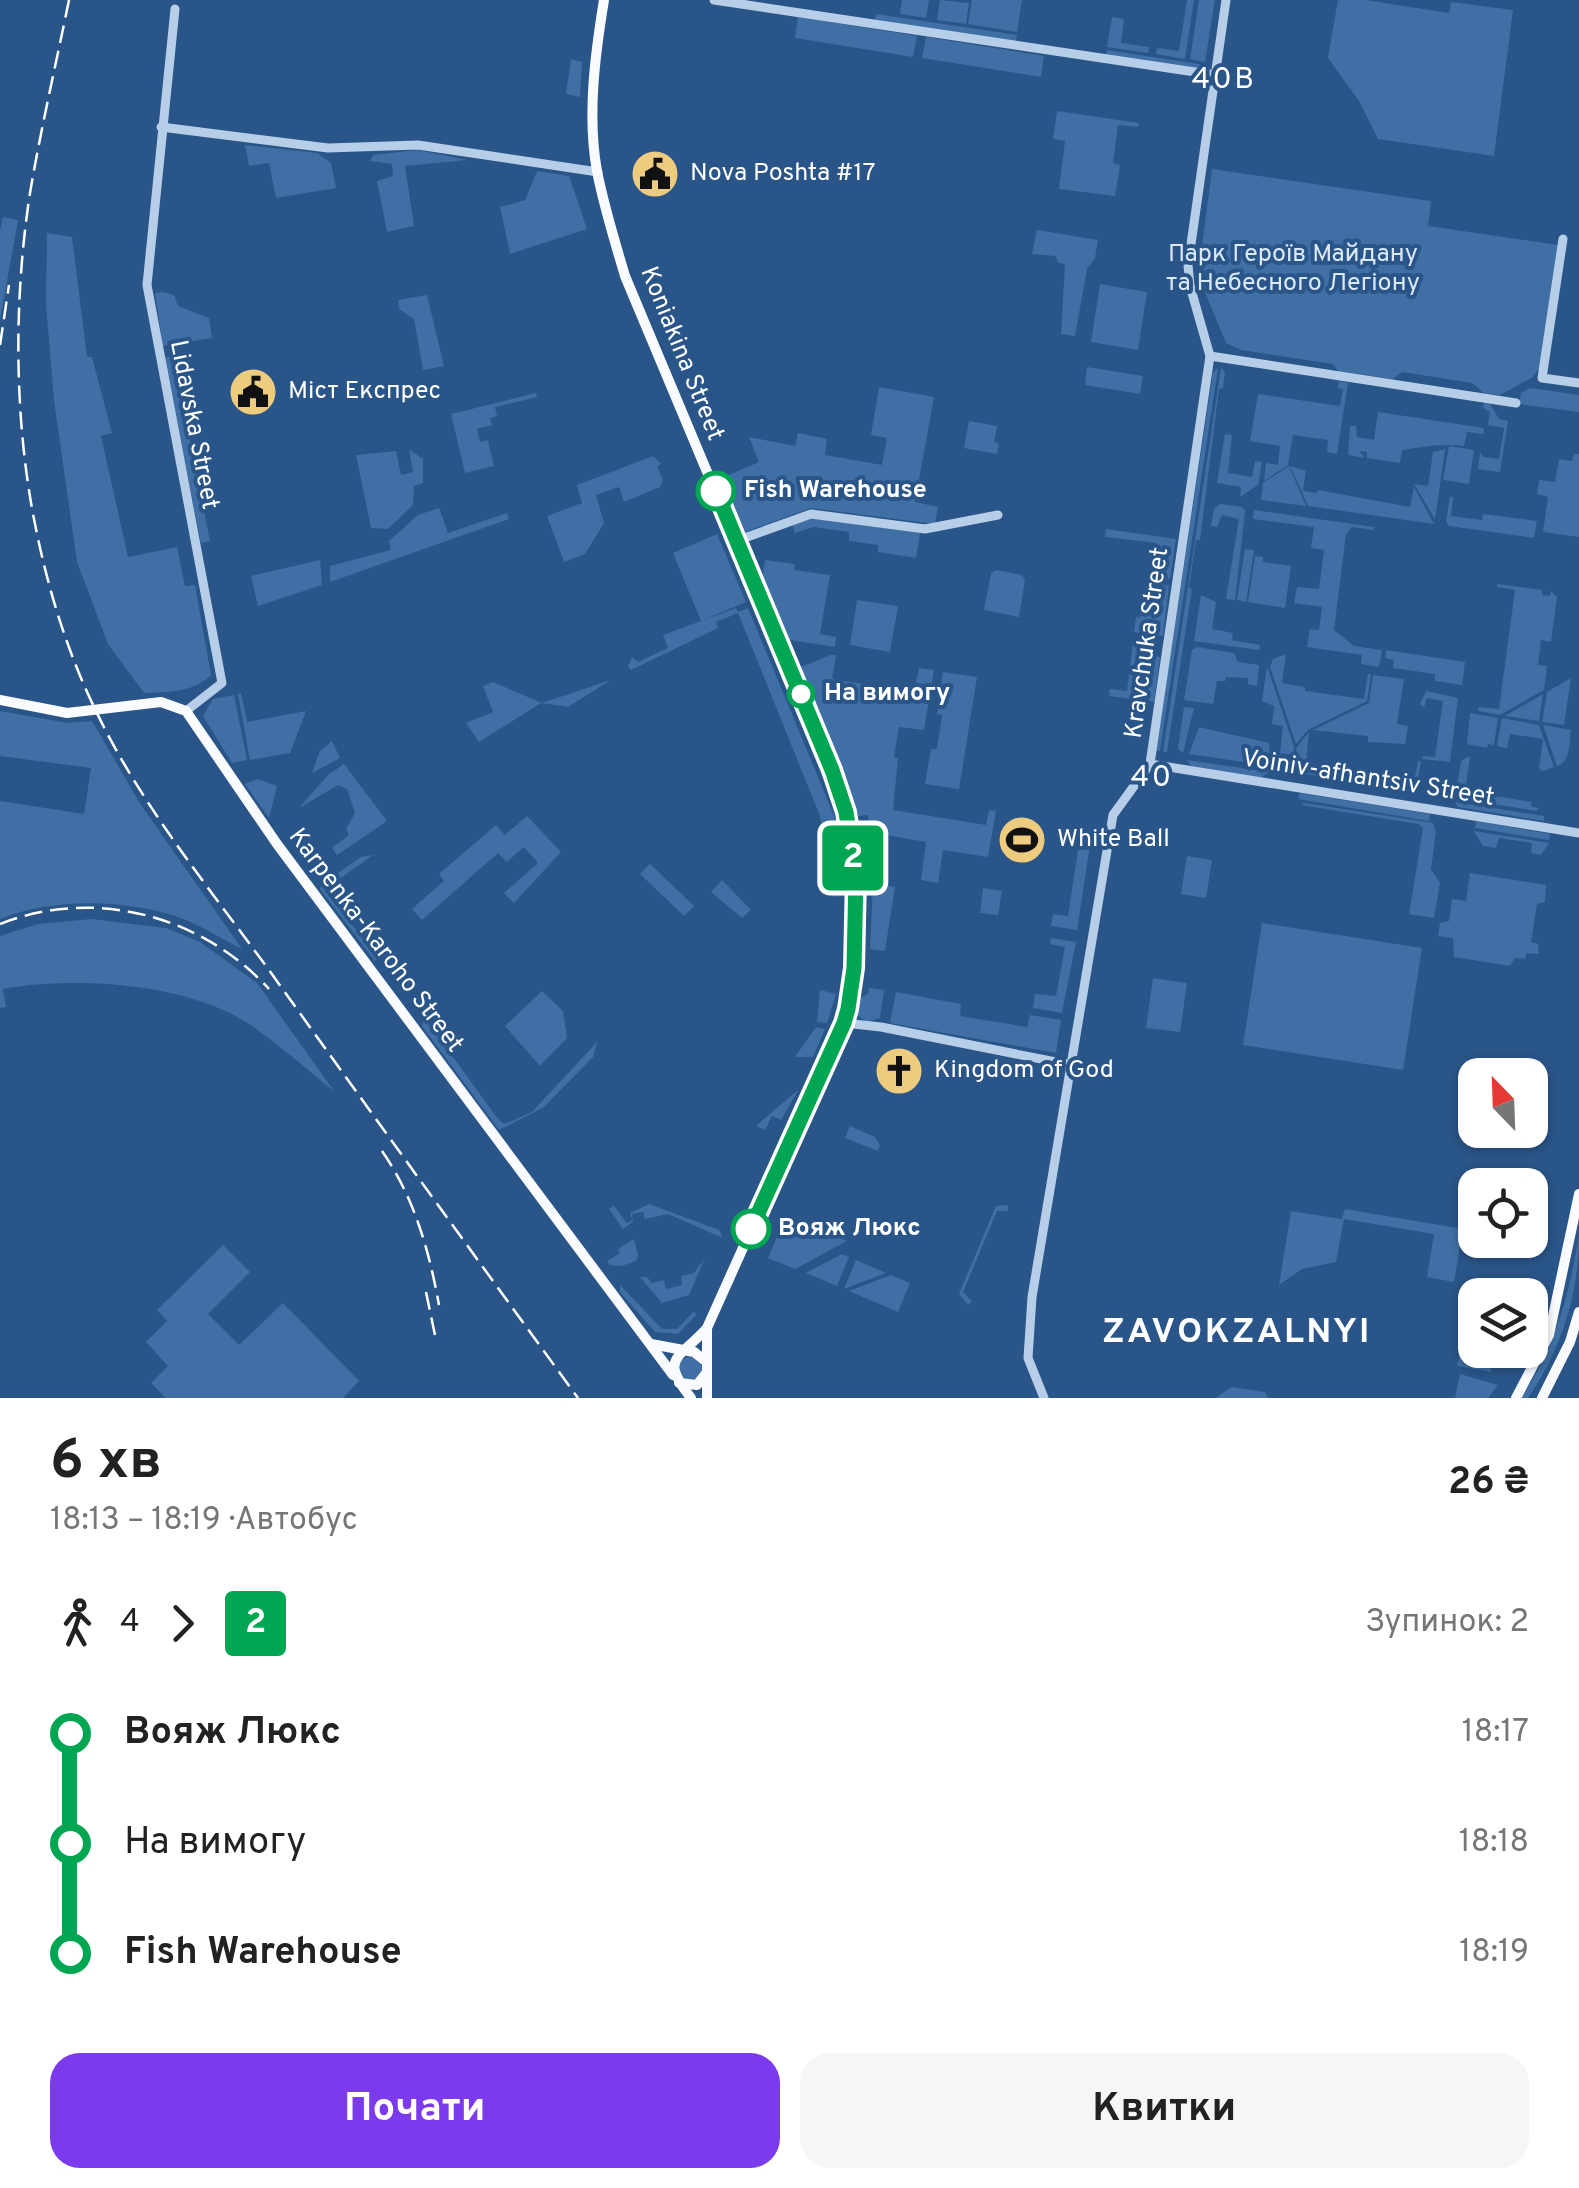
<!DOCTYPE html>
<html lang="uk">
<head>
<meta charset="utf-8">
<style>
  body { margin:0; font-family:Overpass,sans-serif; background:#f6f6f6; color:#222; height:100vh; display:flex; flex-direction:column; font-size:38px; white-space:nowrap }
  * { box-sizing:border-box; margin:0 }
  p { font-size:32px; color:#767676 }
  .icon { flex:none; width:55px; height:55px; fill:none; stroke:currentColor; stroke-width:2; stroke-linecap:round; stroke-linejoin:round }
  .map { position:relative; height:1398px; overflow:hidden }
  .drawer { display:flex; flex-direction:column; background:#fff; flex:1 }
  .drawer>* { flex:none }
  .badge { padding:0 20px; border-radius:8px; font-size:35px; line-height:65px }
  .needle { width:65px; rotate:337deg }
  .buttons { position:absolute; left:1458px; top:1058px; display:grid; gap:20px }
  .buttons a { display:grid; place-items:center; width:90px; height:90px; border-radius:20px; background:#fff; box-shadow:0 2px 8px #0004; font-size:50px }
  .map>.badge { position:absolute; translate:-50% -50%; box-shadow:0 0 0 5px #fff }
  .legs { display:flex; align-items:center; gap:15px; height:110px; padding:0 50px; font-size:32px }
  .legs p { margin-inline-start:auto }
  .headline { display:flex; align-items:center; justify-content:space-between; height:170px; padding:0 50px }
  h1 { font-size:55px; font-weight:700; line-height:75px }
  .action { display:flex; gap:20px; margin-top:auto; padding:20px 50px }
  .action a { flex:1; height:115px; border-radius:30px; background:#7c3aed; color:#fff; font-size:40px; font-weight:700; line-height:115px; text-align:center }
  .action a+a { background:#f6f6f6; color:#222 }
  ul { padding:0 50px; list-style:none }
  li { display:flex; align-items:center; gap:35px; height:110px; font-size:38px }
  li i { display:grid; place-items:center; width:15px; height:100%; margin:0 12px; background:currentColor }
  li i::after { content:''; width:25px; height:25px; margin:-12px; border:8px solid; border-radius:50%; background:#fff }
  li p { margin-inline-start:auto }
  li:first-child i { background:linear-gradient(#0000 50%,currentColor 0) }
  li:last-child i { background:linear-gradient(currentColor 50%,#0000 0) }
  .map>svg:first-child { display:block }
  .green { fill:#3f6fa4 }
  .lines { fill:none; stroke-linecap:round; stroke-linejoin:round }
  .minor { stroke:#b7cee8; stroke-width:9 }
  .major { stroke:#f9fbfe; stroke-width:10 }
  .rail { stroke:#fff; stroke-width:2.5; stroke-dasharray:18 8; stroke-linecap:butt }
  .line-1-casing { stroke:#fff; stroke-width:22 }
  .line-1 { stroke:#00a651; stroke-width:15 }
  .stop-1-dot { fill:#fff; stroke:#00a651; stroke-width:5 }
  .labels { text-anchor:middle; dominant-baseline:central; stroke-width:8; stroke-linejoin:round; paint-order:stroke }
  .poi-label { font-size:25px; fill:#fff; stroke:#2a5588; text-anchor:start }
  .park-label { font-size:25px; fill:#dbe8f7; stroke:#2a5588 }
  .street-label { font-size:25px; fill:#fff; stroke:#2a5588 }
  .stop-label { font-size:25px; font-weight:bold; fill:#fff; stroke:#2a5588; text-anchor:start }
  .quarter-label { font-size:30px; letter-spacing:2.5px; fill:#fff; stroke:#2a5588 }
  .district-label { font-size:35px; font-weight:bold; letter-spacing:2.5px; fill:#fff; stroke:#2a5588 }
</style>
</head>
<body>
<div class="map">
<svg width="1579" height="1398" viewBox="0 0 1579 1398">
  <rect width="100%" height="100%" fill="#2a5588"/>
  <!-- green -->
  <g class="green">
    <path d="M902,0H929L926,18L900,14Z"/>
    <path d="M940,0L969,3L966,24L937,20Z"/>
    <path d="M972,0H1022L1017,32L968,24Z"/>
    <path d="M1187,0H1194L1185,59L1156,54L1157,48L1179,51Z"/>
    <path d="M1199,0H1215L1205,62L1190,59Z"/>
    <path d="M1338,0H1365L1449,13L1451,2L1513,10L1494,156L1378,139L1359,101L1328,58Z"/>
    <path d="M876,14L1017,35L1016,42L875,21Z"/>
    <path d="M798,17L917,36L913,57L795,38Z"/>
    <path d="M1112,17L1124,19L1121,43L1149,47L1148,53L1107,47Z"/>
    <path d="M926,37L1044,56L1041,77L922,58Z"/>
    <path d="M1107,50L1205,65L1204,70L1106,55Z"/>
    <path d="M571,59L582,62L580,97L566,94Z"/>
    <path d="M1057,111L1139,123L1138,127L1118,125L1113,163L1120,165L1115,196L1059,189L1065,141L1053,139Z"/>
    <path d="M245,145L317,153L331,163L336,188L276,198L269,163L249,166Z"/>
    <path d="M418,150L467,160L405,166L414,226L387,232L377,181L393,176L392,164L370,161L373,155Z"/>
    <path d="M1212,169L1431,201L1428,226L1558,245L1540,367L1533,377L1500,395L1484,393L1472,383L1402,372L1393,379L1338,371L1333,364L1241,350L1226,343L1204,290L1199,269Z"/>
    <path d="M537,171L569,176L587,229L510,254L500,207L525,200Z"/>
    <path d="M3,217L18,220L0,320V230Z"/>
    <path d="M1037,230L1098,240L1095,258L1087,269L1075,336L1061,334L1065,264L1059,263L1055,256L1032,254Z"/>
    <path d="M47,233L72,237L87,357H92L112,433L101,436L128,557L177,547L185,586L195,585L211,675C192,693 169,692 144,693L108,644L77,562L54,400L46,304Z"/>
    <path d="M1100,284L1147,292L1138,350L1091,342Z"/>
    <path d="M163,292L174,295L178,306L209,318L212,338L163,346L155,293Z"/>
    <path d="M427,295L444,366L423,370L414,319L399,309L398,300Z"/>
    <path d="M173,356L210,541L201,543L164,358Z"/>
    <path d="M1087,367L1143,376L1140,394L1085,385Z"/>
    <path d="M1218,368L1160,751H1156L1213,373Z"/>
    <path d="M1221,368L1225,372L1223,388L1219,389L1200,540H1196L1189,588L1192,589L1167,752H1163Z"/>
    <path d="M1339,381L1348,383L1337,454L1327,452L1328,440L1293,435L1288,465L1264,481L1266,463L1278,465L1280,446L1250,441L1258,394L1340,406L1343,389L1338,388Z"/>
    <path d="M879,387L934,397L915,502L938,507L935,524L811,508L745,532L722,478L759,462L749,437L795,446L798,433L827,439L825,455L882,465L887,438L871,435Z"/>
    <path d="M1530,388L1579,395V412L1519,404L1521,393Z"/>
    <path d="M536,393L537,397L495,407L497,416L490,418L492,425L477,429L480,442L488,440L494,466L465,473L451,414Z"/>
    <path d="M1484,403L1490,404L1499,419L1508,421L1500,472L1478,469L1480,452L1483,457L1499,459L1504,428L1488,425L1490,412L1483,408Z"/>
    <path d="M1378,412L1484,428L1483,434L1467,432L1464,446C1444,443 1421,447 1402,450L1400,463L1367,458V452L1359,451L1365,458L1348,455L1350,426H1356L1357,437L1374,440Z"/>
    <path d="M969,421L997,426L994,442L999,444L997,454L964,448Z"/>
    <path d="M1225,434L1232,435L1228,473L1252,477L1255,461L1262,462L1258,485L1240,497L1241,487L1217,483Z"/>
    <path d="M1449,446L1474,450L1469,484L1443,480Z"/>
    <path d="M409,449L423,459V483L414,486L413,505L388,529L371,528L356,455L396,451L401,475L413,472Z"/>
    <path d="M1445,449L1435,519L1414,484L1428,486L1433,452Z"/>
    <path d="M1574,454H1579V537L1543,532L1548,497L1537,494L1539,480L1555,482L1559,459L1572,461Z"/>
    <path d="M653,456L661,464L657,466L663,481L660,487L624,502L619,487L596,495L604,523L585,554L564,562L547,516L582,503L577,485Z"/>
    <path d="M1289,466L1306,506L1261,500L1263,483Z"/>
    <path d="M1290,466L1306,471L1303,491L1317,493L1318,490L1410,507L1414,487L1434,524L1308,506Z"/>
    <path d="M1450,497H1453L1451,516L1482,520L1483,514L1537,521L1534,538L1449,526L1446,521Z"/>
    <path d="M1220,504L1242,507L1245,511L1235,600L1226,599L1239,519L1222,515L1217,527L1211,526L1214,509Z"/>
    <path d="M439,508L448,533L507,513L509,519L330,582V566L391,550L389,541L418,515Z"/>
    <path d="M1254,510L1374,527V530L1352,527L1346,534L1334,630L1354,646L1382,650L1379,667L1361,664L1362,655L1307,647L1310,629L1319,630L1322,607L1294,603L1297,587L1319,589L1324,550L1311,548L1314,527L1253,519Z"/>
    <path d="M812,518L920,533L916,558L878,552V545L849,541V532L813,527L795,533L792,525Z"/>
    <path d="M1106,529L1176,539L1170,579L1152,577L1156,543L1105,537Z"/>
    <path d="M717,534L746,602L701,621L673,553Z"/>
    <path d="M1245,549L1254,550L1246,602L1237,600Z"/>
    <path d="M1255,556L1263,557V562L1291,566L1285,608L1248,602Z"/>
    <path d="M320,560L322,585L258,606L251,576Z"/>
    <path d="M765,560L795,564L794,570L830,575L820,634L836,637L835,647L790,640L763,575Z"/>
    <path d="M996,570L1022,575L1025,580L1019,617L984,610L991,573Z"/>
    <path d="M1159,584L1169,586L1163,636L1134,632L1136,617L1140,618L1141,611L1155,613Z"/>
    <path d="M1497,584L1542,590V595L1550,596L1551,591L1557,597L1551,642L1541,640L1538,665L1547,666L1544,690L1500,715L1478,711L1479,707L1499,709L1515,590L1497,587Z"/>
    <path d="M1201,595L1216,602L1212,629L1233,633L1232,640L1260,645L1259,650L1194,641Z"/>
    <path d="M857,600L898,606L890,652L850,645Z"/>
    <path d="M736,608L738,612L748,608L835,818L848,895L833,897L820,816L738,613L716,622L718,628L631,670L628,666L632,657L638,662L668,648L663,635Z"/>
    <path d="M1133,642L1153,645L1152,656L1160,657L1154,702L1109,696L1110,689L1127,691Z"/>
    <path d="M1197,647L1234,653L1238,662L1259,665L1257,686L1248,684V678L1226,677L1225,681H1217L1213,704L1184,700L1192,650Z"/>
    <path d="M1386,650L1465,662L1462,685L1435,681V674L1393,668L1394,660L1385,658Z"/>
    <path d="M1286,654L1282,683L1305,687V691L1364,699L1368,674H1371L1367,701L1308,730L1296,744L1270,667L1273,659Z"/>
    <path d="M831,655H836L832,679L914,692L919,668L934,670L924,730L899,727L894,757L898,758L893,810L986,825L989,810L996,811L988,857L943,850L938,883L921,880L926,842L874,833V874L868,815L858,816L801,667Z"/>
    <path d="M1267,666L1294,747L1293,755L1280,753L1283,726L1272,724L1274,706L1262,701Z"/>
    <path d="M943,672L977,677L959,789L925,784L931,749H937L942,715L937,714Z"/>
    <path d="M1373,675L1404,679L1397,724L1408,726L1405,744L1368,742V736L1313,730L1369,703Z"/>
    <path d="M1571,678L1564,725L1542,722L1547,692Z"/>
    <path d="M611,680L568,707L541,703L479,742L466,723L493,712L483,686L493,682L542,703Z"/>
    <path d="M1426,691L1458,698L1450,762L1422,759L1423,756L1435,757L1443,701L1427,698L1424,707L1420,704Z"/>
    <path d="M241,693L247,722L306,711L290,753L250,760L238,694Z"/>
    <path d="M1543,694L1539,721L1505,716Z"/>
    <path d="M234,695L247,760L232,763L203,716L213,699Z"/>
    <path d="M1184,707L1194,708L1183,753L1178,749Z"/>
    <path d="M0,711L68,723L92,721L141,805L242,949C224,940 205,928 186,920C131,899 55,897 0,919V801L84,814L91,768L0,756Z"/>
    <path d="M1470,713L1498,718L1494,745L1488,744L1487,748L1467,744Z"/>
    <path d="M1502,718L1539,725L1554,767L1542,771L1539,768L1543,739L1510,734L1507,748L1497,746Z"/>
    <path d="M1543,725L1571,730C1569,743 1571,761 1557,766Z"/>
    <path d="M1199,727L1269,743L1270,766L1189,754Z"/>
    <path d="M1309,732L1306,763L1329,767V771L1337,772L1336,779L1293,772L1297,747Z"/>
    <path d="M332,741L340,758L312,773L320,751Z"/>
    <path d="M1467,757H1470L1465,791L1532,802L1531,806L1538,808L1537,811L1455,798L1461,761Z"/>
    <path d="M1187,760L1269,772L1261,778L1191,766Z"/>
    <path d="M1418,761H1421L1418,779L1398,790L1342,780L1343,773L1386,779L1388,773L1415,777Z"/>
    <path d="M344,764L387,821L337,855L332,848L349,835L346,829L355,813L347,789L338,785L299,808L328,775Z"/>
    <path d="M258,779L277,786L269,818L245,784Z"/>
    <path d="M1300,793L1430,814L1429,821L1298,799Z"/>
    <path d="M1455,802L1544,816V821L1458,807Z"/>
    <path d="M1305,803L1433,823L1436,832L1431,869L1440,883L1434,918L1409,914L1423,828L1418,824L1301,805Z"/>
    <path d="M527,816L561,852L514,903L504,893L538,863L524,847L507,862L498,853L422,920L412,909L444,881L439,874L496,825L505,835Z"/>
    <path d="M1476,821L1550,834L1549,840L1475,828Z"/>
    <path d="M1474,831L1549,843L1541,855L1531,853L1532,843L1499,838L1496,848L1483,846Z"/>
    <path d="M1080,837L1091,839L1077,930L1051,926L1053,914L1068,916Z"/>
    <path d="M373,855L324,890L379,958L375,961L320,889L321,885L361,857Z"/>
    <path d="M1187,856L1212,860L1206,898L1181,894Z"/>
    <path d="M650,864L694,906L684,916L640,874Z"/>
    <path d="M1470,873L1546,885L1545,902L1537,904L1531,942L1538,944L1539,954L1527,953L1525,959L1515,958L1510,966L1454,957L1453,938L1438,936L1440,923L1449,921L1452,899L1466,901Z"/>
    <path d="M722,880L751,910L742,918L711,892Z"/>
    <path d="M873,883L895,887L885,951L870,949Z"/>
    <path d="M983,888L1002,891L998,915L980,913Z"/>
    <path d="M92,919L166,928L200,942L257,983L334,1091C306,1069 279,1044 249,1024C186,983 76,976 3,989L6,1007L0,1008V936L38,924Z"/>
    <path d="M1262,923L1422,948L1403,1070L1243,1045Z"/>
    <path d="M1051,938L1076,942L1062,1013L1033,1008L1035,994L1056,996L1065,947L1050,944Z"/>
    <path d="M1153,978L1187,983L1180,1032L1146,1028Z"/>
    <path d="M869,988L884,990L880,1018L867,1022L857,1015L859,999L868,994Z"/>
    <path d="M820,990L836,994L827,1023L817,1022Z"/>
    <path d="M542,991L563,1011L567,1038L540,1066L505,1026Z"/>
    <path d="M896,992L961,1004L960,1016L1027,1027L1030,1015L1061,1020L1056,1053L890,1023Z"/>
    <path d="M424,1017L498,1119L505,1124L532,1112L597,1042L593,1057L544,1107L499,1130L422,1026Z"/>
    <path d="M816,1027L825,1029L813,1057H795Z"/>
    <path d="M799,1089L781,1120L772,1116L765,1130L756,1126Z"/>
    <path d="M850,1126L875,1137L880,1145L878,1151L845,1138Z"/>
    <path d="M649,1204L719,1230L723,1238L668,1214L645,1219L643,1212L632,1214L633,1222L623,1229L609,1209L614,1206L627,1223L632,1220L630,1213Z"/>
    <path d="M1008,1205V1211H997L963,1292L972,1301L968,1305L959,1294L996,1206Z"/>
    <path d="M1345,1209L1463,1229L1454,1282L1427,1277L1434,1234L1344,1219L1336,1262L1302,1269L1279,1285L1291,1211L1342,1219Z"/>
    <path d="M786,1216L847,1241L795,1269L768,1258Z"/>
    <path d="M1579,1236C1579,1294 1561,1350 1528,1398H1521C1555,1348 1569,1295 1579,1236Z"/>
    <path d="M634,1239L638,1255L636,1261L622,1266L610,1265L607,1261L620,1253L618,1249Z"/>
    <path d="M223,1245L250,1272L208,1314L239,1345L283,1303L359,1381L343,1398H166L151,1383L168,1366L146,1342L167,1321L157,1310Z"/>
    <path d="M842,1254L849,1257L837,1286L806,1273Z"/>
    <path d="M705,1258L689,1295L662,1303L640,1277H647L652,1283L664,1280L666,1289L682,1285L681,1276L694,1273Z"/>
    <path d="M856,1260L886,1273L844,1289Z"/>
    <path d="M891,1275L910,1283L898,1312L849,1291Z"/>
    <path d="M620,1285L662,1329H677L693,1312L697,1314L678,1334L655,1332L620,1292Z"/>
    <path d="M1460,1352L1493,1358L1491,1372L1457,1366Z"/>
    <circle cx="690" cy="1369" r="12"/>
    <path d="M1460,1374L1498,1385L1488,1398H1455Z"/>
    <path d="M1231,1387L1265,1392L1268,1398H1216Z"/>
  </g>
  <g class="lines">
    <!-- minor -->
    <g class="minor">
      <path d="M714,0L1215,75"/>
      <path d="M175,9L147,285L222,683L186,711"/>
      <path d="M161,127L328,148L418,145L598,172"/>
      <path d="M1563,239L1542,378L1579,383"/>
      <path d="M1210,356L1516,403"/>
      <path d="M736,541L811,514L925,529L998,515"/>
      <path d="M1150,764L1579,833"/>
      <path d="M844,1023L881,1027L1071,1065"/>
      <path d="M1044,1398L1028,1358L1032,1297L1113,815L1150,764L1210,356L1190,286L1188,265L1226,0"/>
    </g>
    <!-- major -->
    <g class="major">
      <path d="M604,0C595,55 587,116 597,171C604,207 615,242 625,276L832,770L845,812L857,876L854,968L848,1009L844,1023L707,1328C678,1360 659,1357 691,1398"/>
      <path d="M0,700L67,713L161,702L186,711L277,844L673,1375"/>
      <path d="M651,1344L694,1352L707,1362"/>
      <path d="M679,1383L697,1385L707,1372"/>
      <path d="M707,1398V1329"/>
      <path d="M1516,1398L1549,1335L1579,1194"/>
      <path d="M1542,1398L1570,1342L1579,1312"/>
    </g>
    <!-- rail -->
    <g class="rail">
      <path d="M69,0C56,64 41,128 30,193C14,297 14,411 33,514C46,582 65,647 95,709C141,806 211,890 274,977C375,1118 476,1258 578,1398"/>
      <path d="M0,345L9,285"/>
      <path d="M0,924C94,887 201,915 269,989"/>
      <path d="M382,1151C414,1197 429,1250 439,1305"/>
      <path d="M426,1292L436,1340"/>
    </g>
  </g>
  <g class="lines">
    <!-- line-1 casing -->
    <g class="line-1-casing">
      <path id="line-1" d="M716,491L832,770L846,812L856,876L854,968L848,1009L844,1023L751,1229"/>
    </g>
    <!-- line-1 -->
    <use href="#line-1" class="line-1"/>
  </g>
  <!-- icons -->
  <defs>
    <g id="civic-disc" transform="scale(2.5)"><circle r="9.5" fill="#eecc7f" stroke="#2a5588"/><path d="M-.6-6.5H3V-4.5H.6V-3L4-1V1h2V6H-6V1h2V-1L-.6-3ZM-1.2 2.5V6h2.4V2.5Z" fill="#111"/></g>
    <g id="stadium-disc" transform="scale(2.5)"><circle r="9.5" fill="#eecc7f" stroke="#2a5588"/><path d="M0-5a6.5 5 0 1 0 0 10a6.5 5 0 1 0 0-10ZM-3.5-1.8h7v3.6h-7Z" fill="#111"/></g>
    <g id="church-disc" transform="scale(2.5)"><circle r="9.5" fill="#eecc7f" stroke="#2a5588"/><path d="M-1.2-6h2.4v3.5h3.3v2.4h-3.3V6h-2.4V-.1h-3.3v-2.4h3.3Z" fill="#111"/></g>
  </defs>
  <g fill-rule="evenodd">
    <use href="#civic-disc" x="655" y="174"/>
    <use href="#civic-disc" x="253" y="392"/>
    <use href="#stadium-disc" x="1022" y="840"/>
    <use href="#church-disc" x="899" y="1071"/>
  </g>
  <!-- markers -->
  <g class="stop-1-dot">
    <circle cx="716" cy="491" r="18"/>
    <circle cx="801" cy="694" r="12"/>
    <circle cx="751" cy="1229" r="18"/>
  </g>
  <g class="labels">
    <!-- poi labels -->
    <g class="poi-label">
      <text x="690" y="174">Nova Poshta #17</text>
      <text x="288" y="392">Міст Експрес</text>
      <text x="1057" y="840">White Ball</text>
      <text x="934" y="1071">Kingdom of God</text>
    </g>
    <!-- park labels -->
    <g class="park-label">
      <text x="1293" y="255">Парк Героїв Майдану<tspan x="1293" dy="29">та Небесного Легіону</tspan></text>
    </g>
    <!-- street labels -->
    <g class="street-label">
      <text transform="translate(681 354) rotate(68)">Koniakina Street</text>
      <text transform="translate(193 425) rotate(79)">Lidavska Street</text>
      <text transform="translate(1148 643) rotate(-82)">Kravchuka Street</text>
      <text transform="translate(1368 779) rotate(9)">Voiniv-afhantsiv Street</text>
      <text transform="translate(375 941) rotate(53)">Karpenka-Karoho Street</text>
    </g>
    <!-- stop labels -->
    <g class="stop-label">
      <text x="744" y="491">Fish Warehouse</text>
      <text x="824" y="694">На вимогу</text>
      <text x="778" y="1229">Вояж Люкс</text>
    </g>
    <!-- quarter labels -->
    <g class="quarter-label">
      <text x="1224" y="80">40B</text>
      <text x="1152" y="778">40</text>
    </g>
    <!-- district labels -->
    <g class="district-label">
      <text x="1237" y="1333">ZAVOKZALNYI</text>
    </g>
  </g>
</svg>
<div class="buttons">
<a><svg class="needle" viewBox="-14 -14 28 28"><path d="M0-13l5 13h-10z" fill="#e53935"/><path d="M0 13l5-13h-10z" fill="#767676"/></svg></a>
<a><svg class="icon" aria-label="locate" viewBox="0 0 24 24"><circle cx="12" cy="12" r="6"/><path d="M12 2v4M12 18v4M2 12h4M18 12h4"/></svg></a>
<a><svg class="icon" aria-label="layers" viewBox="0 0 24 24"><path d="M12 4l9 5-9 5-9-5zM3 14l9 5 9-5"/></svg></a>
</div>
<b class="badge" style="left:853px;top:858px;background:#00a651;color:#fff">2</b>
</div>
<section class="drawer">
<div class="headline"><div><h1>6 хв</h1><p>18:13 – 18:19 · Автобус</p></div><b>26 ₴</b></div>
<div class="legs"><svg class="icon" aria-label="walk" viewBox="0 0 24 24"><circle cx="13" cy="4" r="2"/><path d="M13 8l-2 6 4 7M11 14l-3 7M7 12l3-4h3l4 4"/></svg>4<svg class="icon" aria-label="forward" viewBox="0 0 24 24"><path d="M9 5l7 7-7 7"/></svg><b class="badge" style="background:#00a651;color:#fff">2</b><p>Зупинок: 2</p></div>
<ul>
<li><i style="color:#00a651"></i><b>Вояж Люкс</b><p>18:17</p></li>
<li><i style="color:#00a651"></i><span>На вимогу</span><p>18:18</p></li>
<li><i style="color:#00a651"></i><b>Fish Warehouse</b><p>18:19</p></li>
</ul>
<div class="action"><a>Почати</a><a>Квитки</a></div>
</section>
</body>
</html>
